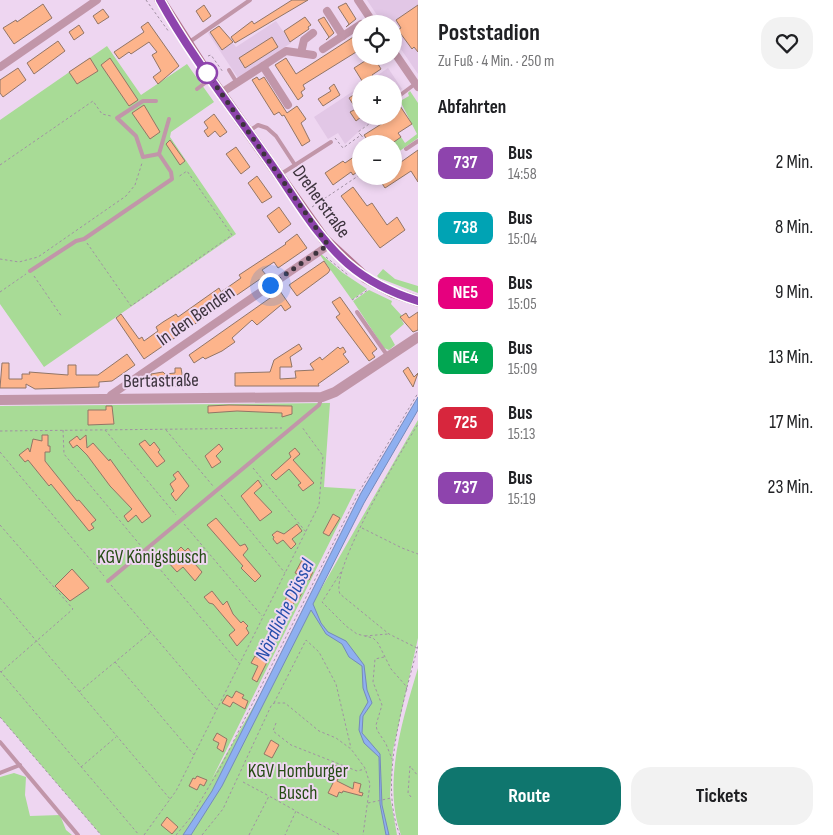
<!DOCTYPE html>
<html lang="de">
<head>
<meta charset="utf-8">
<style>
  body { margin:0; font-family:"Sofia Sans Condensed",sans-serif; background:#f2f2f2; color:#202124; height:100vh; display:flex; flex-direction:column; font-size:19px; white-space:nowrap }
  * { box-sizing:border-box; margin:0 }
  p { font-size:16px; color:#757577 }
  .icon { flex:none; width:28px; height:28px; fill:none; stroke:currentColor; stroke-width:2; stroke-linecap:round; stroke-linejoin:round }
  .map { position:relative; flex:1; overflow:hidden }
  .sheet { display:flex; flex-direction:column; background:#fff; width:415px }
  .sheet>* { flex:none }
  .badge { padding:0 10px; border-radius:8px; font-size:18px; line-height:32px }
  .controls { position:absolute; left:352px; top:15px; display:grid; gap:10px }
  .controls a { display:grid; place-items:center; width:50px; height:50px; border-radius:50%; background:#fff; box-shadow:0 2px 8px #0003; font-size:25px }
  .you { position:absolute; width:25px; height:25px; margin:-12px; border:4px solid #fff; border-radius:50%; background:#1a73e8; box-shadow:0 0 0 8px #1a73e833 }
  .map>.badge { position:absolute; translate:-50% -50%; box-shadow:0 0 0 2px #fff }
  h2 { padding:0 20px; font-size:19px; line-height:45px }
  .round { display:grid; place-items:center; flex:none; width:52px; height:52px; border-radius:20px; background:#f2f2f2 }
  .head { display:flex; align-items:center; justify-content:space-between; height:85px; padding:0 20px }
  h1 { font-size:24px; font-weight:700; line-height:38px }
  .action { display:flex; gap:10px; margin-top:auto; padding:10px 20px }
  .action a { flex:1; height:58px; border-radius:20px; background:#0f766e; color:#fff; font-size:20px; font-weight:700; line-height:58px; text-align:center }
  .action a+a { background:#f2f2f2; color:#202124 }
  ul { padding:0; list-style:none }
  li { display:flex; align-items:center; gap:15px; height:65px; padding:0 20px }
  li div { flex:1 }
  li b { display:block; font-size:19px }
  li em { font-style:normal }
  li .badge { min-width:55px; font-weight:700; text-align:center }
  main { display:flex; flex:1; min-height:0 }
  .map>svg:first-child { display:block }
  .built { fill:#e2c7e6 }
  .green { fill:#a8db96 }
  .water { fill:#8eaff0; stroke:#758aba }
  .building { fill:#fdb48b; stroke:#927566 }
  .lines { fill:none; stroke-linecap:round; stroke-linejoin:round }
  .path { stroke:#a190a3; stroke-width:1; stroke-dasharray:2.5 2.5; stroke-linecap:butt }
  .service { stroke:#c196a9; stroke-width:4 }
  .minor { stroke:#c196a9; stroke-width:8 }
  .tertiary { stroke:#c196a9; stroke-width:10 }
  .secondary { stroke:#b0728e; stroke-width:11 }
  .line-casing { stroke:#fff; stroke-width:11 }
  .line { stroke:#8e44ad; stroke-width:8 }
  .walk { stroke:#3c333d; stroke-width:5; stroke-dasharray:0 9 }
  .stop-dot { fill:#fff; stroke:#8e44ad; stroke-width:2.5 }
  .labels { text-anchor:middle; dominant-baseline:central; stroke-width:4; stroke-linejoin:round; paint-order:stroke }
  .street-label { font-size:19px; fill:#3c333d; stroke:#eed6f1 }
  .park-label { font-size:19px; fill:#264c15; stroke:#eed6f1 }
  .water-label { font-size:20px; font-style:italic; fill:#254eab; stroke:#eed6f1 }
</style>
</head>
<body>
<main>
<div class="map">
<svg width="418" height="835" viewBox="0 0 418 835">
  <rect width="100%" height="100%" fill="#eed6f1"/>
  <!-- built -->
  <g class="built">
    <path d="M367,0H418V74L394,39V24H383Z"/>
    <path d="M276,21L291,43L238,78L208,33L219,26L236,47Z"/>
    <path d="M388,68L402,89L394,97V84H365Z"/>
    <path d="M361,86V116H376L345,144L338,133L328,139L314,117Z"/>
  </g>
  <!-- green -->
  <g class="green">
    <path d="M107,46L141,95L187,64L214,102L171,132L170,137L236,234L44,367L0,304V120Z"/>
    <path d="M410,91L418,103V138L394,155V144H391L401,137L405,143L417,134L399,99L402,100L409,96L408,93Z"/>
    <path d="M321,254L343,273L367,289L352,300L320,255Z"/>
    <path d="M383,269L395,279L418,286V293L379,278L377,276Z"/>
    <path d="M369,290L392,301L391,304L402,316L400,317L404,324L390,336L395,345L389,350L384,348L353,301Z"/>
    <path d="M330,403L324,487L356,489L212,779L418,420V638L393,750L390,796L397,835H101L0,717V406Z"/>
    <path d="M418,668V835H401C382,782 403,719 418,668Z"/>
    <path d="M14,773L26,777L25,795L30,816L60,815L66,830L72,835H0V777Z"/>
  </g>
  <!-- water -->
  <path class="water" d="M418,397V410L364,503L313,604L321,623L328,632L346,641L364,665L367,690L372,703L363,716L362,733L380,754L382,805L389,835H386L380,804L379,757L364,743L359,730L360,716L368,702L363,688L362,666L349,657L342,644L326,634L311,610L222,786L191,835H183L212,791L361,493Z"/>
  <!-- building -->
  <g class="building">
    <path d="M292,0H308L235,43L231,37L252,21L254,24Z"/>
    <path d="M346,3L356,19L346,27L349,24L338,7Z"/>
    <path d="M43,4L52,18L14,44L3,28L16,20L17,22Z"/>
    <path d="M204,5L211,16L203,22L196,11Z"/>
    <path d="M418,5V52L414,47L412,49L398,30L401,28L396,20Z"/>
    <path d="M103,9L109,17L98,24L93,16Z"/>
    <path d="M305,17L311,25L308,27L309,29L290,42L284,31Z"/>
    <path d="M324,17L334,33L326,40L329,37L318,20Z"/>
    <path d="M148,22L179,66L158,84L153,77L161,71L152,55L157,52L149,42L131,54L129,52L119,59L114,52L144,32L141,27Z"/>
    <path d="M79,25L84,33L74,40L69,32Z"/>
    <path d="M219,26L233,42L222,50L210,32Z"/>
    <path d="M361,32V49L303,85L305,89L301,92L303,96L298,100L275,65L286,58L296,74Z"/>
    <path d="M272,37L278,47L245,68L239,58Z"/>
    <path d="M58,41L65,51L34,74L27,63Z"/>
    <path d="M362,56H373L381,69L372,75L378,84H364L354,68L365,61Z"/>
    <path d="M90,58L98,71L77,84L69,72Z"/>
    <path d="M110,58L138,100L129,106L101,65Z"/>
    <path d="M18,68L26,80L3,97L0,93V80Z"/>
    <path d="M257,77L259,80L264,77L287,113L297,106L306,119L301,123L310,141L302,146L284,115L282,116L279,112L274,115L252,80Z"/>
    <path d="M334,84L340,95L323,106L318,99L331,91L329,88Z"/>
    <path d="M361,90V117L356,121L350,112L356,109L349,98Z"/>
    <path d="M398,103L412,124L398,133L401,137L391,144H370L364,135L394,116V106Z"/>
    <path d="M144,105L160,132L150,139L132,113Z"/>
    <path d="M214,114L227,132L220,137L215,131L208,137L204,131L208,128L204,122Z"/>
    <path d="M170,140L185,161L180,165L166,144Z"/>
    <path d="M236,147L250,167L241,174L226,154Z"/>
    <path d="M418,150V182L411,171L385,188L377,176H394V167Z"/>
    <path d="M361,152V169L353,175L351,172L333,185L325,173L343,161L345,163Z"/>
    <path d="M257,176L272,197L262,203L248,183Z"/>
    <path d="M353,187L367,206L372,203L387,225L397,217L405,230L380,248L341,196Z"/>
    <path d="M279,207L291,224L279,233L267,216Z"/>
    <path d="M297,234L307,248L278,268L274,262L262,270L266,275L144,359L116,318L121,314L139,339L142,337L144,341L158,331L156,327L163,322L176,314L178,317L219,288L221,292L241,278L239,275L286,244L285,243Z"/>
    <path d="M324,261L330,270L328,273L297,296L289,285Z"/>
    <path d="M280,291L291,307L285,311L281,305L257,325L252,320L232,338L235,342L222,351L205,359L203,357L194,363L189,355Z"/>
    <path d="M340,297L377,349L372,353L375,357L369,361L336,317L340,314L332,302Z"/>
    <path d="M418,312V330L413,332L400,317L406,313L409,318Z"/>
    <path d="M299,344L302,349L290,357L292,367H280V379L296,378L295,371L314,370L310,364L320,357L322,360L338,347L340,349L343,347L346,352L343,354L349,362L318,384L319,386H235V373L270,372L274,360Z"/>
    <path d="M127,354L135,365L112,381L99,382V387L35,389L26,384V388H0L2,363H9V379H22V374H30L29,372L68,375V365H76V375H98Z"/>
    <path d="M408,367L414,377L418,373L413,387L403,371Z"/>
    <path d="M175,368H181L184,386L152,387L151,374L163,372L165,374L175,373Z"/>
    <path d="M229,405L292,406V414L282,417V413L237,411L208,413V406Z"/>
    <path d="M106,406H112L114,424L88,425V410H106Z"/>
    <path d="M42,435H48V446H50V452H45V461L77,501L79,500L96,520L91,524L94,528L89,531L51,484L49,486L28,460L25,462L19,455L28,448L30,452L33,439L42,441Z"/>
    <path d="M86,435L87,448L93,443L109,461L110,459L151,516L142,523L136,515L128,522L124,516L132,509L110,486L87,455L77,445L73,448L69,442L77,436L80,440Z"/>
    <path d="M145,440L150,446L154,442L160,450L158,452L165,461L157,467L139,444Z"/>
    <path d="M219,444L223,449L216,456L221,462L212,468L205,456Z"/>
    <path d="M295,448L300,454L293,460L314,483L303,491L298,485L301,483L289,469L276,480L271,475L291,457L289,453Z"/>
    <path d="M178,471L189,486L176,501L171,494L174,491L170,484L176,479L173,475Z"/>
    <path d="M258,480L262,486L254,493L272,512L260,521L241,496Z"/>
    <path d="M333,514L340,518L329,536L323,533Z"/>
    <path d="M216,518L240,546L245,544L248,549L243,555L261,576L255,582L241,568L243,566L207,525Z"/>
    <path d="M297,524L302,531L292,539L296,544L291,549L283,540L277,544L273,539L274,537L272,535L277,531L284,534Z"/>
    <path d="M181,547L185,551L188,548L192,553L188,556L202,572L195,581L183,567L177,572L167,561Z"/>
    <path d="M302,560L309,564L307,568L313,572L309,580L295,573Z"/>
    <path d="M72,569L89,588L70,601L55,586Z"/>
    <path d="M295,589L302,593L298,600L296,599L288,615L280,611L289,592L292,594Z"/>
    <path d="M212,591L223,605L227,601L233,614L241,623L243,621L248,626L246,628L249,633L237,646L229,635L235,630L213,604L209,603L204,597Z"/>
    <path d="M255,656L267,662L257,682L252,679L258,666L251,663Z"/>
    <path d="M236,691L244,695L242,698L248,701L245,709L233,702L230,707L222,703L227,695L232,698Z"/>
    <path d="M217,733L227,739L223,752L217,748L219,743L213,740Z"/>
    <path d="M271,740L279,745L272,758L264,754Z"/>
    <path d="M332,764L343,769L337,781L353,789L354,782L361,784L359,792L363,793L362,796L343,791L342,793L339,792L337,797L328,793L334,781L326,777Z"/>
    <path d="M197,776L207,780L204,786L200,784L197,790L189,786L193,778L195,779Z"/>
    <path d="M167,817L178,827L172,834L161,825Z"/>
  </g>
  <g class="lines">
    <!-- path -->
    <g class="path">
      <path d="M146,0L169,32"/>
      <path d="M208,56L211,55L223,72"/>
      <path d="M361,135L368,144"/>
      <path d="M335,138L343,148L361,135L358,132L380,116"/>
      <path d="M0,165L93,101L102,114L111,116"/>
      <path d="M312,207L361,174"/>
      <path d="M87,243L131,306L232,235L187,171L178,177"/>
      <path d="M326,257L348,275"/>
      <path d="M0,259L19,262L38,257L126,196L135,185L142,163"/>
      <path d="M34,276L62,317"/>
      <path d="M0,292L26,274"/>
      <path d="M352,300L368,290"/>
      <path d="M63,430L64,454L141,546"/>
      <path d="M105,430L176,515"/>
      <path d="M166,430L213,486"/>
      <path d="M0,431L282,428"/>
      <path d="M0,452L104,576"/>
      <path d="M253,468L306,532"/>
      <path d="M221,495L285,573"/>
      <path d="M184,524L262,616"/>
      <path d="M0,525L73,609L1,672"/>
      <path d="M362,528L402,548L418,554"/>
      <path d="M148,555L239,663"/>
      <path d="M341,572L322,602L346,626L357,634L373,638L378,643L391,669L406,686L407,691"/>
      <path d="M111,585L217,710"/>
      <path d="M0,598L170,799"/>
      <path d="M365,636L388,634"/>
      <path d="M417,648L389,634L340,594C329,571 402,450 418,424"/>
      <path d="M384,657L375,659L373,682L382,705L376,725L377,730L386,744L392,759"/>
      <path d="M115,662L194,755"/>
      <path d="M0,671L139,835"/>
      <path d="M79,692L151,632"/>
      <path d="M274,703L306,640L319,652L336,684L351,748"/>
      <path d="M0,717L101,835"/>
      <path d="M276,723L273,731L291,745L357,771L365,769"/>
      <path d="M81,767L116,737"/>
      <path d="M243,782L269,796"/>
      <path d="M411,797L408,793L410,766L418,776"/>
      <path d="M368,803L391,798"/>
      <path d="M297,812L340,835"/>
      <path d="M144,835L176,791L319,505L323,456L302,427"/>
      <path d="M176,835L191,817L220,768L359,492L418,393"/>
      <path d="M202,835L223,809L271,706L274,703H285L319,731L336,738L351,749L365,768L370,784L363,835"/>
      <path d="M249,835L269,796L296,811L285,835"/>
      <path d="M400,835C378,783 404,699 418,646"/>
    </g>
    <!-- service -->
    <g class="service">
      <path d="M188,43L250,0"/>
      <path d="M229,70L237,83"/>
      <path d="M197,89L209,80"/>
      <path d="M399,96L415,84"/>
      <path d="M156,101H143L117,118L136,136L143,157L159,154"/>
      <path d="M249,131L258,125L267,128L276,136L295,165"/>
      <path d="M406,149L418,141"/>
      <path d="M281,174L331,142"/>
      <path d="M30,271L76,241L84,239L172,179L171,172L159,154L169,119"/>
      <path d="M357,312L387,355"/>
      <path d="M108,581L319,405L322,397"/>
      <path d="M0,742L78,835"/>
      <path d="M0,773L20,765"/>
    </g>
    <!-- minor -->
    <g class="minor">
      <path d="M358,0L374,24"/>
      <path d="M327,11L343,36"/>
      <path d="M323,49L361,24"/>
      <path d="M394,52L418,87"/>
      <path d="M301,53L304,40L313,33"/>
      <path d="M263,66L288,105"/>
      <path d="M0,67L97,0"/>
      <path d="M221,93L286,51L313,55"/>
      <path d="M109,399L111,395L329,245"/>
    </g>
    <!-- tertiary -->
    <path class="tertiary" d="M0,400L322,397L335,392L418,337"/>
    <!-- secondary -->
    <path class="secondary" d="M160,0L208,75L324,239L366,278L392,292L418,301"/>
  </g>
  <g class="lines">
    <!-- line casing -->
    <g class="line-casing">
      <path id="line" d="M160,0C191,56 232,108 269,161C294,196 315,235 348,264C369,282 392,293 418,301"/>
    </g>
    <!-- line -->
    <use href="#line" class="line"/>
    <!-- walk -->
    <path class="walk" d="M207,73L328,245L270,285"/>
  </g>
  <!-- markers -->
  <circle class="stop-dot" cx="207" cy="73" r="10"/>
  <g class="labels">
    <!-- street labels -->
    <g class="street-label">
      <text transform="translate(321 202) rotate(54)">Dreherstraße</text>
      <text transform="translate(196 316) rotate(-35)">In den Benden</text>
      <text transform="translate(161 381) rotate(-1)">Bertastraße</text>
    </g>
    <!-- park labels -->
    <g class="park-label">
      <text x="152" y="557">KGV Königsbusch</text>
      <text x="298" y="771">KGV Homburger<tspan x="298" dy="22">Busch</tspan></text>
    </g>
    <!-- water labels -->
    <g class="water-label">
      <text transform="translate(285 610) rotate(-64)">Nördliche Düssel</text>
    </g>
  </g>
</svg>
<div class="controls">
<a><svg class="icon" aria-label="locate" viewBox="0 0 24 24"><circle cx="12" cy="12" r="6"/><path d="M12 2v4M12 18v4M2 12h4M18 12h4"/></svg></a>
<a>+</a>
<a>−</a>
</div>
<div class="you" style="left:270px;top:285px"></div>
</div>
<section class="sheet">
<div class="head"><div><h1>Poststadion</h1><p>Zu Fuß · 4 Min. · 250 m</p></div><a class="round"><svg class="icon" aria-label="heart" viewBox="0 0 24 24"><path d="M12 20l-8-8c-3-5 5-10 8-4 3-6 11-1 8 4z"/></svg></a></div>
<h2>Abfahrten</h2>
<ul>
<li><span class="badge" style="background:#8e44ad;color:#fff">737</span><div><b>Bus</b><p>14:58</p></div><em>2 Min.</em></li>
<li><span class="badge" style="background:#00a3b4;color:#fff">738</span><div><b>Bus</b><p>15:04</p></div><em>8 Min.</em></li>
<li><span class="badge" style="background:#e6007e;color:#fff">NE5</span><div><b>Bus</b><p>15:05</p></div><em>9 Min.</em></li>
<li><span class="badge" style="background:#00a651;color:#fff">NE4</span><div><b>Bus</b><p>15:09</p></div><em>13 Min.</em></li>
<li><span class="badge" style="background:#d7263d;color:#fff">725</span><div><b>Bus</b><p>15:13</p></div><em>17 Min.</em></li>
<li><span class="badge" style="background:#8e44ad;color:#fff">737</span><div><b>Bus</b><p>15:19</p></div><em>23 Min.</em></li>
</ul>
<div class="action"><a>Route</a><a>Tickets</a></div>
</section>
</main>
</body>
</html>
